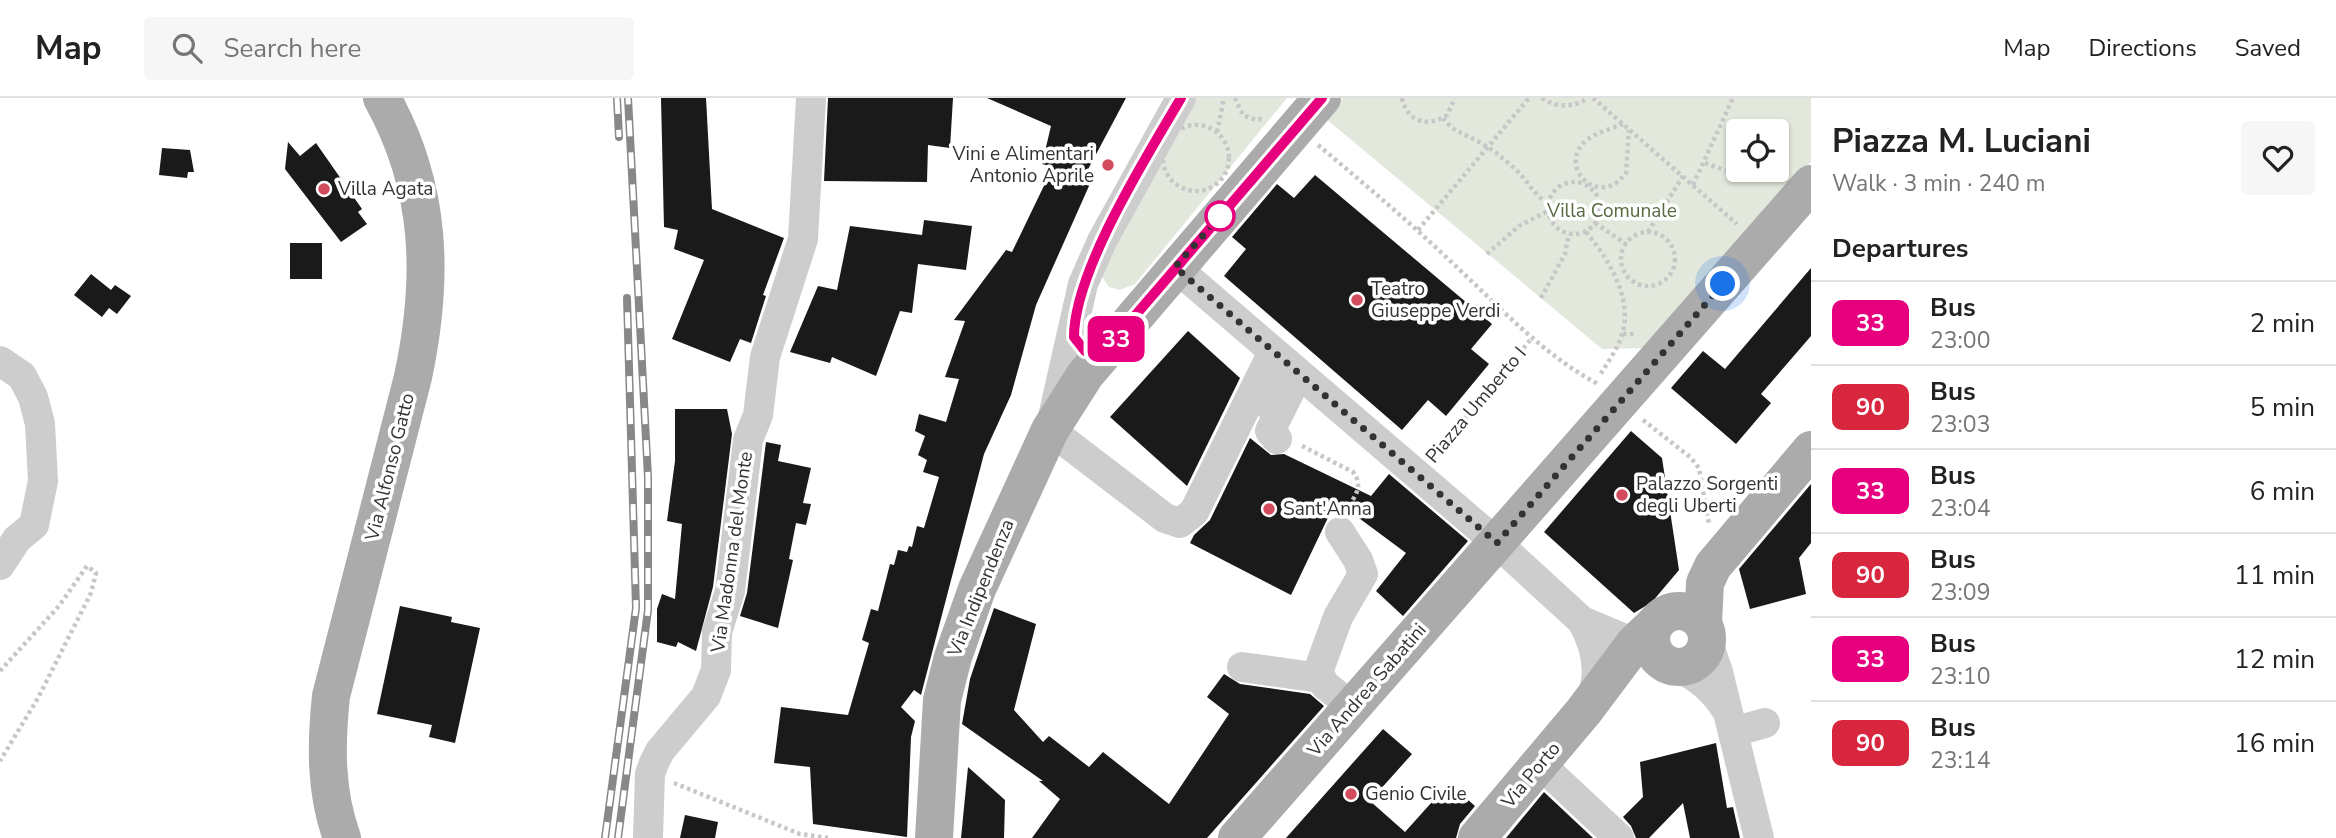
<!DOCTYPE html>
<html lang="en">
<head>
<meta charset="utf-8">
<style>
  body { margin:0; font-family:"Nunito Sans",sans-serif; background:#f6f6f6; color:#222; height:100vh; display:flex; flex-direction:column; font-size:26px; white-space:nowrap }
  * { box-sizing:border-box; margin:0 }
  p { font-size:23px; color:#767676 }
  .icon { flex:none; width:38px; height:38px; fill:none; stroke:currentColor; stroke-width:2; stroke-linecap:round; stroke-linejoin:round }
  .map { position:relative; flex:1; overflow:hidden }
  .sheet { display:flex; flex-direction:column; background:#fff; width:525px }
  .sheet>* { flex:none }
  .badge { padding:0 14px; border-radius:10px; font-size:24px; line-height:46px }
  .tools { position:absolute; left:1726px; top:21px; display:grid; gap:14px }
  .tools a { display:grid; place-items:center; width:63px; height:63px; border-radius:7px; background:#fff; box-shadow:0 2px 5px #0004; font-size:35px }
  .you { position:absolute; width:35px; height:35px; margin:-18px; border:5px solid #fff; border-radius:50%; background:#1a73e8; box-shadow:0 0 0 10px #1a73e833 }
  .map>.badge { position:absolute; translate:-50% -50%; box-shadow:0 0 0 4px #fff }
  h2 { padding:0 21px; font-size:26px; line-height:63px }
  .round { display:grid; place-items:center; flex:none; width:74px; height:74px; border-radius:7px; background:#f6f6f6 }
  .summary { display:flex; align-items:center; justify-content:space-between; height:119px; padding:0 21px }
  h1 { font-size:33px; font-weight:700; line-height:52px }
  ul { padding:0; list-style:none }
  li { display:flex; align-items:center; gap:21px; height:84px; padding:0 21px; border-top:2px solid #e0e0e0 }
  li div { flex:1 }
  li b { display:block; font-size:26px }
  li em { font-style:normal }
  li .badge { min-width:77px; font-weight:700; text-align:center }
  header { display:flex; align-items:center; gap:42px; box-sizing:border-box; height:98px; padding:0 35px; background:#fff; border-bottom:2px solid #e0e0e0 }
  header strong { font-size:33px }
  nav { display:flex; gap:38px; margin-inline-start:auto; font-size:24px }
  .search { width:490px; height:63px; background:#f6f6f6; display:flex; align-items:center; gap:18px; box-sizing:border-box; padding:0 24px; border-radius:7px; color:#767676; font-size:26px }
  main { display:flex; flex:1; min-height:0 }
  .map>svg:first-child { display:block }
  .green { fill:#e3e8dd; fill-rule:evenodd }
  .building { fill:#1a1a1a }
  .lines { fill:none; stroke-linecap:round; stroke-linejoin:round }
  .path { stroke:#c7c7c7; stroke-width:4.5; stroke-dasharray:3.5 3.5; stroke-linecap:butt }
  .minor { stroke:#cdcdcd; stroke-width:30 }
  .major { stroke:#ababab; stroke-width:38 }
  .rail-casing { stroke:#888; stroke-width:8 }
  .rail { stroke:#fff; stroke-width:5; stroke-dasharray:16; stroke-linecap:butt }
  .line-casing { stroke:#fff; stroke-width:16 }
  .line { stroke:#e6007e; stroke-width:10 }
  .walk { stroke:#333; stroke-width:7; stroke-dasharray:0 12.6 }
  .poi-dot { fill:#d34c5d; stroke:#fff; stroke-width:2.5 }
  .stop-dot { fill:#fff; stroke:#e6007e; stroke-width:3.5 }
  .labels { text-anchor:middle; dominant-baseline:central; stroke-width:7; stroke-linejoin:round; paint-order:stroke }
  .poi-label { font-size:19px; fill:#333; stroke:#fff; text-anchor:start }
  .park-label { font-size:19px; fill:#586a44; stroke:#fff }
  .street-label { font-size:19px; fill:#333; stroke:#fff }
</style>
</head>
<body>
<header>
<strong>Map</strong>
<div class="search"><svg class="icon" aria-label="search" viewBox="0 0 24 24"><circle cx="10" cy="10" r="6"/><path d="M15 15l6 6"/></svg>Search here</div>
<nav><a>Map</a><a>Directions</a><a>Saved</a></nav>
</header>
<main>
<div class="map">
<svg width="1811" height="740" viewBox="0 0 1811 740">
  <rect width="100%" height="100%" fill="#fff"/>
  <!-- green -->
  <g class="green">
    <path d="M1192,0H1287L1135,186L1120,192L1109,189L1102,179L1108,160Z"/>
    <path d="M1343,0H1811V64L1642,250L1602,251L1325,20ZM1738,33H1776V72H1738Z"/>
  </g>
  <!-- building -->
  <g class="building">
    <path d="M661,0H706L712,111L784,140L763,197L766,198L751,245L740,241L730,264L672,241L704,162L674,151L678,132L664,129Z"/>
    <path d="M828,0H953L950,50L928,47L927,84L824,83Z"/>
    <path d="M987,0H1126L1085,77L1089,88L1036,207L1011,297L984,356L921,597L914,592L901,609L915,623L911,639L907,739L813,726L810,669L774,665L781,609L848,617L869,545L862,542L871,511L878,513L890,466L894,467L898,452L907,454L909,448L912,449L917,428L924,430L939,379L923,374L927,362L918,357L925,338L915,333L919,316L946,324L959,281L945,279L965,223L954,222L1006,152L1012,154L1053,69L1042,66L1051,28Z"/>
    <path d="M288,44L300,58L316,45L362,111L358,114L367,126L341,144L285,71Z"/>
    <path d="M162,50L190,52L194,74H188L187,80L159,77Z"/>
    <path d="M1315,77L1492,226L1471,251L1489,266L1446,318L1428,302L1402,332L1224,178L1246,151L1232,139L1277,86L1294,100Z"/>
    <path d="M924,122L972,128L966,172L918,166L912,215L900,213L876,278L832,259L830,265L790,254L818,188L837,192L850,128L922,137Z"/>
    <rect x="290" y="145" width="32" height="36"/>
    <path d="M1811,170V238L1761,296L1771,305L1736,346L1671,290L1703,253L1725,271Z"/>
    <path d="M91,176L111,192L115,187L131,198L117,216L109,210L102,219L74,197Z"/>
    <path d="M1188,233L1240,280L1187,388L1110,319Z"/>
    <path d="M675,311H727L732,336L713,489L696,553L678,544L676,549L657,544V511L662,496L675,501L682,426L667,423L675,363Z"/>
    <path d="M1631,333L1662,360L1679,472L1652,504L1634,515L1544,434Z"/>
    <path d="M1250,340L1271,357L1284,356L1371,398L1389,376L1468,443L1403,518L1376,493L1406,455L1336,403L1291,497L1190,445L1194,437L1210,422Z"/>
    <path d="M766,344L781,347L778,363L811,370L803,405L811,406L806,427L796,425L789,461L793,462L778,530L740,518L747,495Z"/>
    <path d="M1811,386V445L1799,460L1806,496L1750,511L1739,471Z"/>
    <path d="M400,508L452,519L451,524L480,530L455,645L429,639L432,627L377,616Z"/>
    <path d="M994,510L1036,526L1014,612L1043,644L1049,638L1089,669L1103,654L1169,706L1229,616L1207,599L1224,576L1240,586L1310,596L1324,608L1207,740H1032L1060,701L1039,683H1043L962,626L970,581Z"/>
    <path d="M1383,631L1412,656L1370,703L1405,734L1449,685L1475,708L1460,726L1456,740H1286Z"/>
    <path d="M1716,645L1727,710L1733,709L1740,740H1690L1683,705L1649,740H1636L1631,728L1623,719L1643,699L1640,664Z"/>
    <path d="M968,669L1005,702L1004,740H961Z"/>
    <path d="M1544,694L1593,740H1506Z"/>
    <path d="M685,717L718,724L715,740H680Z"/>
  </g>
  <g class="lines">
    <!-- path -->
    <g class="path">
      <path d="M1235,0L1243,17L1256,22L1264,20"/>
      <path d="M1402,0C1407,24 1428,30 1447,17L1455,0"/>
      <path d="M1542,0C1557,10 1573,10 1588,0"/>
      <path d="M1593,0L1737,126"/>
      <path d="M1443,20C1454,35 1464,35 1479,44C1491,50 1503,60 1514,70C1527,81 1533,97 1548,105"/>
      <path d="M1623,26C1611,31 1597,34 1587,42C1555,66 1598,113 1626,75L1629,32"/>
      <circle cx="1196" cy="60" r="33"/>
      <path d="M1217,34L1224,0"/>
      <path d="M1318,47C1362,84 1405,120 1447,160C1495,204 1540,255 1598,286"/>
      <path d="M1705,65L1730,74"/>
      <circle cx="1574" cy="110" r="26"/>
      <path d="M1693,87L1733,0"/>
      <path d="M1595,125L1626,146"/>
      <path d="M1418,132L1529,0"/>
      <path d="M1586,134C1607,159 1632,198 1623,233C1619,249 1608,264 1600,277"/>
      <path d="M1648,134L1683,78"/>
      <circle cx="1648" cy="161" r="27"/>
      <path d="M1487,156L1519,128L1548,113"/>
      <path d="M1541,200L1565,156L1569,136"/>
      <path d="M1623,236H1637"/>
      <path d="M1643,322L1690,359L1699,370L1709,426"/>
      <path d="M1302,348L1353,374C1364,388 1355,398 1347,411"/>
      <path d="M1434,358L1532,240"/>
      <path d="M0,573L59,508L87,468L96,475L91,495L38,600L0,663"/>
      <path d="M674,685L800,736L828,740"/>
    </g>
    <!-- minor -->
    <g class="minor">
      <path d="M1181,0L1102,143L1083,186L1050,332L1165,420L1180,425L1194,414L1273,254"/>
      <path d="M1175,169L1497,445L1582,523C1596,548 1603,575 1590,602"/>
      <path d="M0,263L22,278L33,299L40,326L43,383L34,427L17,441L0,467"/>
      <path d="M1269,307L1282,285L1291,291L1270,333L1277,341"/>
      <path d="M1340,434L1358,462L1363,476L1338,519L1318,574L1325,587L1353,609"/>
      <path d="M1582,523L1635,545L1660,561"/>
      <path d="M1708,545L1718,574L1759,740"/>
      <path d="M1242,569L1320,580"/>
      <path d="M1679,570C1698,579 1713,591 1725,610"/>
      <path d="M1733,634L1765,625"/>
      <path d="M1540,666L1619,740"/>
      <path d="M648,740L650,676L654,665L660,653L706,598L716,572L717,534L730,493L748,342L758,317L765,259L803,141L811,0"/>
    </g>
    <!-- major -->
    <g class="major">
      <circle cx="1679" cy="541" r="28"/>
      <path d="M1703,525L1705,485L1713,468L1811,352"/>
      <path d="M342,740C325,693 326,646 331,598L413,279C434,180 432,90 382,0"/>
      <path d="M934,740L942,602L953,559L977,491L1050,332L1085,277L1322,0"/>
      <path d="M1237,740L1811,86"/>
      <path d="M1477,740L1584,613L1635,545L1656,525"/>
    </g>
    <!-- rail casing -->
    <g class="rail-casing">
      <g id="rail">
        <path d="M617,0L619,39"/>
        <path d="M605,740L636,510L627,200"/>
        <path d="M618,740L648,512V379L628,0"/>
      </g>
    </g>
    <!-- rail -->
    <use href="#rail" class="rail"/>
  </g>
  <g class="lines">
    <!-- line casing -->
    <g class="line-casing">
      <path id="line" d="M1181,0C1147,58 1074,173 1074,239L1085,253H1096L1115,241L1322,0"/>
    </g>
    <!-- line -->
    <use href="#line" class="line"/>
    <!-- walk -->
    <path class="walk" d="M1220,118L1224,114L1175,169L1497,445L1723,186"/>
  </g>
  <!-- markers -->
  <g class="poi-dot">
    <circle cx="1108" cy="67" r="7"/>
    <circle cx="324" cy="91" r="7"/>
    <circle cx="1357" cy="202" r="7"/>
    <circle cx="1622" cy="397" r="7"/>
    <circle cx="1269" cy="411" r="7"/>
    <circle cx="1351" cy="696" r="7"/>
  </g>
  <circle class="stop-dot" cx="1220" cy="118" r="14"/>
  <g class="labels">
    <!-- poi labels -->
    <g class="poi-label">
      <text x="1094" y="56" text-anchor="end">Vini e Alimentari<tspan x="1094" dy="22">Antonio Aprile</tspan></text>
      <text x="338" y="91">Villa Agata</text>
      <text x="1371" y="191">Teatro<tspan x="1371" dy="22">Giuseppe Verdi</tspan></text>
      <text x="1636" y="386">Palazzo Sorgenti<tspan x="1636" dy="22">degli Uberti</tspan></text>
      <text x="1283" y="411">Sant'Anna</text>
      <text x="1365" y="696">Genio Civile</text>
    </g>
    <!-- park labels -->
    <g class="park-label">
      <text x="1612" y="113">Villa Comunale</text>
    </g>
    <!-- street labels -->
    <g class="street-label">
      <text transform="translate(1476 307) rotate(-50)">Piazza Umberto I</text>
      <text transform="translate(390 369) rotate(-76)">Via Alfonso Gatto</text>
      <text transform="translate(732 454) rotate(-82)">Via Madonna del Monte</text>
      <text transform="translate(981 490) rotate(-68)">Via Indipendenza</text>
      <text transform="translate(1367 592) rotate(-49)">Via Andrea Sabatini</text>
      <text transform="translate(1531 677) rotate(-50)">Via Porto</text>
    </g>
  </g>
</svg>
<div class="tools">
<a><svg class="icon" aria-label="locate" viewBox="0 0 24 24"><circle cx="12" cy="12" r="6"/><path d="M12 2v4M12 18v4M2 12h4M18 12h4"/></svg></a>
</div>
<div class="you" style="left:1723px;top:186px"></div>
<b class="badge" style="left:1116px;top:241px;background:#e6007e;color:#fff">33</b>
</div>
<section class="sheet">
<div class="summary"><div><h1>Piazza M. Luciani</h1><p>Walk · 3 min · 240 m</p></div><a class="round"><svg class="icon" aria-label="heart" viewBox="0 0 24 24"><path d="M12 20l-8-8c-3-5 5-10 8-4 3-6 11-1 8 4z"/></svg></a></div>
<h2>Departures</h2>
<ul>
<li><span class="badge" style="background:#e6007e;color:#fff">33</span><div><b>Bus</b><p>23:00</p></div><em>2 min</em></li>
<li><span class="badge" style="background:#d7263d;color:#fff">90</span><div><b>Bus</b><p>23:03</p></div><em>5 min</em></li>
<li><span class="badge" style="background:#e6007e;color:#fff">33</span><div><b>Bus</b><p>23:04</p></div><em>6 min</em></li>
<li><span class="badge" style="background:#d7263d;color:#fff">90</span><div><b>Bus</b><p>23:09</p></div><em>11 min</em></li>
<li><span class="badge" style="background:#e6007e;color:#fff">33</span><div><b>Bus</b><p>23:10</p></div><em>12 min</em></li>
<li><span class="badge" style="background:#d7263d;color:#fff">90</span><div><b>Bus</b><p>23:14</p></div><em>16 min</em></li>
</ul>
</section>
</main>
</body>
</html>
